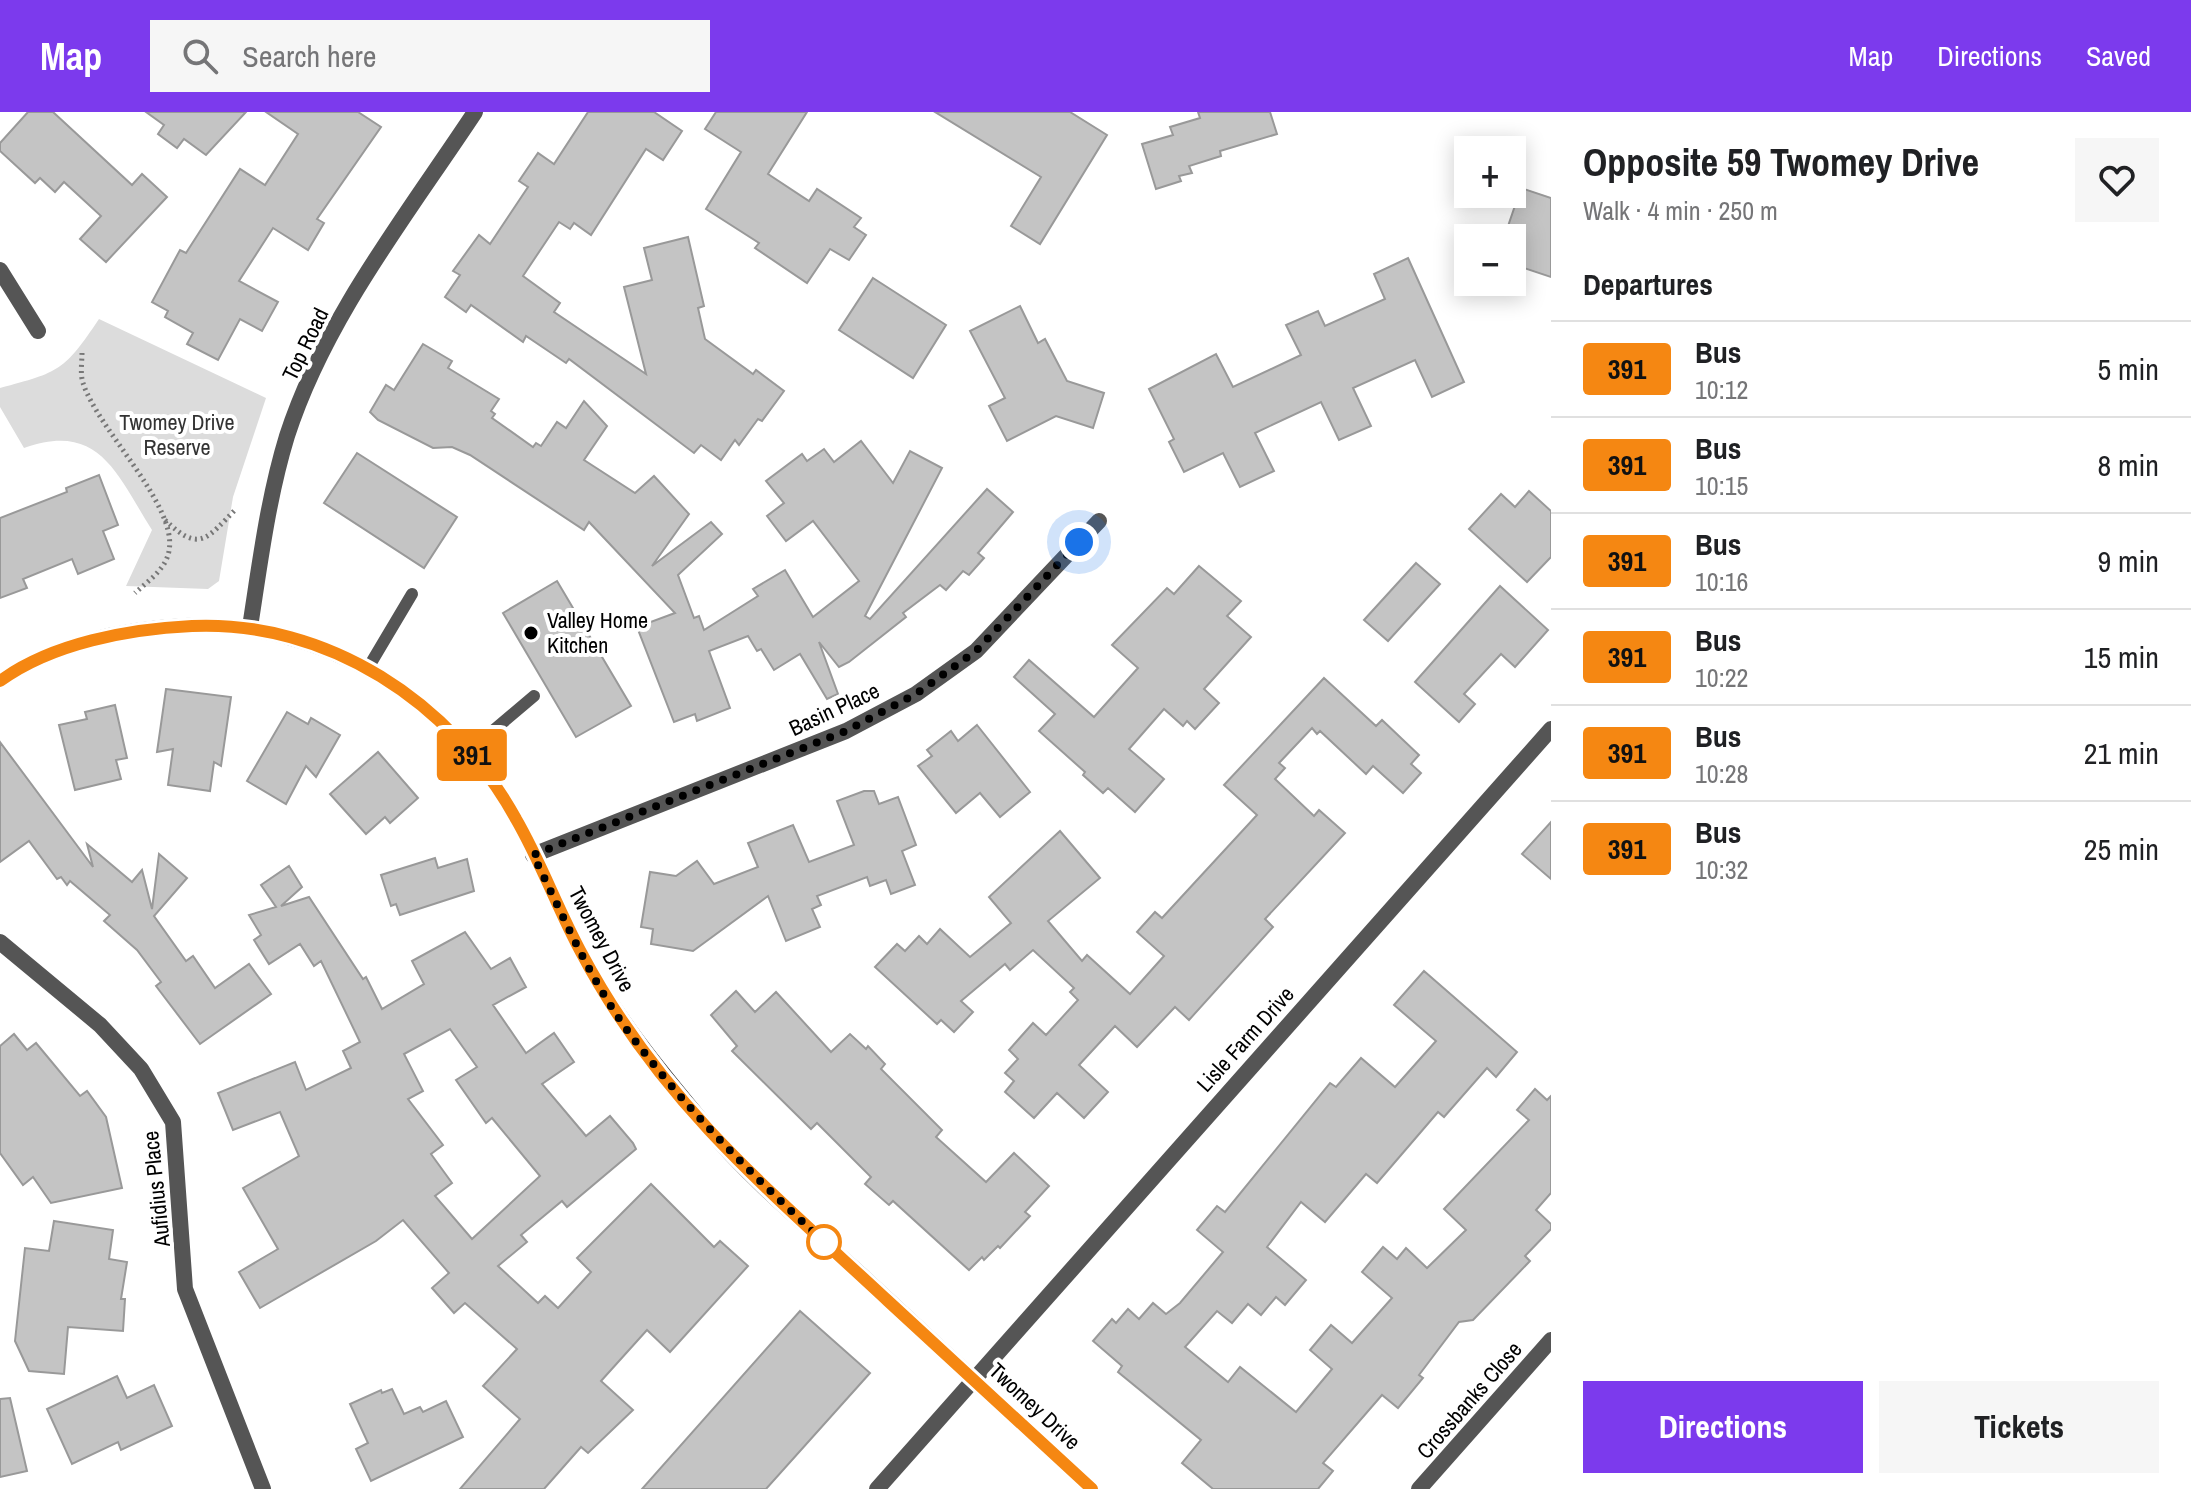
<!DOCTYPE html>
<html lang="en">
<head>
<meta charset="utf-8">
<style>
  body { margin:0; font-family:"Archivo Narrow",sans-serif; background:#f6f6f6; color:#202124; height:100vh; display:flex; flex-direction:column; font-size:30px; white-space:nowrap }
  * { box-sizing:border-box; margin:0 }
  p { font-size:26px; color:#757577 }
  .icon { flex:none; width:44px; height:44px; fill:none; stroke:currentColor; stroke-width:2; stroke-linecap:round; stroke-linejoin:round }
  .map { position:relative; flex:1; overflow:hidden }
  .side { display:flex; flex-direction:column; background:#fff; width:640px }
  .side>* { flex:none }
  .badge { padding:0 16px; border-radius:6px; font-size:28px; line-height:52px }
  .fabs { position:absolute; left:1454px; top:24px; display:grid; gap:16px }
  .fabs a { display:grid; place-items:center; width:72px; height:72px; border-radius:0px; background:#fff; box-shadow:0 4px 20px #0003; font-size:40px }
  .you { position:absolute; width:40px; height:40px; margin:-20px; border:6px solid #fff; border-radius:50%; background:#1a73e8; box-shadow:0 0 0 12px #1a73e833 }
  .map>.badge { position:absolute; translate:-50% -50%; box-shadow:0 0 0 4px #fff }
  h2 { padding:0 32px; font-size:30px; line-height:72px }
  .round { display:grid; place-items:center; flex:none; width:84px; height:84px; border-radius:0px; background:#f6f6f6 }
  .head { display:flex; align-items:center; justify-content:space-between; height:136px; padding:0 32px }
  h1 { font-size:38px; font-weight:800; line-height:60px }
  .action { display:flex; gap:16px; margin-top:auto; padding:16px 32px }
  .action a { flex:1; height:92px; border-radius:0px; background:#7c3aed; color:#fff; font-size:32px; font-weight:800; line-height:92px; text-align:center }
  .action a+a { background:#f6f6f6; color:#202124 }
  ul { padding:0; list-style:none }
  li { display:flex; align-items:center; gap:24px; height:96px; padding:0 32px; border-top:2px solid #e0e0e0 }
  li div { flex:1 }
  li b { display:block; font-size:30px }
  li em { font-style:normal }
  li .badge { min-width:88px; font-weight:700; text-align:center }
  header { display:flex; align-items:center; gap:48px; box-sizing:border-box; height:112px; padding:0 40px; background:#7c3aed; color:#fff }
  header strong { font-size:38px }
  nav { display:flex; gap:44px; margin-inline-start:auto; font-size:28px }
  .search { width:560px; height:72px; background:#f6f6f6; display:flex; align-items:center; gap:20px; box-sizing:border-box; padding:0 28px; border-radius:0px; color:#757577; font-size:30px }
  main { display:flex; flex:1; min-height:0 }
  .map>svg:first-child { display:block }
  .green { fill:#dcdcdc }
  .building { fill:#c4c4c4; stroke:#999; stroke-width:2; fill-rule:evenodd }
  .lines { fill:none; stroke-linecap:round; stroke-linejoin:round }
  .path { stroke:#777; stroke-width:5; stroke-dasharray:2 4; stroke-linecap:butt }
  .lane { stroke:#555; stroke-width:12 }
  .street { stroke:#555; stroke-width:16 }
  .secondary { stroke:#222; stroke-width:16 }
  .line-casing { stroke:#fff; stroke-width:18 }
  .line { stroke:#f58712; stroke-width:12 }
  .walk { stroke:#000; stroke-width:8; stroke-dasharray:0 14.4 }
  .poi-dot { fill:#000; stroke:#fff; stroke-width:3 }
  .stop-dot { fill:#fff; stroke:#f58712; stroke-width:4 }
  .labels { text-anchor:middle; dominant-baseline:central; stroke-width:8; stroke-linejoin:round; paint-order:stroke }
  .street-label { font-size:22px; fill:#000; stroke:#fff }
  .park-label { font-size:22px; fill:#333; stroke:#fff }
  .poi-label { font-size:22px; fill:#000; stroke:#fff; text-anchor:start }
</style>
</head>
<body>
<header>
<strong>Map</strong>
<div class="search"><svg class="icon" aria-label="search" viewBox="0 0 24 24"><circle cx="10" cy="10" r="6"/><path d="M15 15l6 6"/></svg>Search here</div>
<nav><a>Map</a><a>Directions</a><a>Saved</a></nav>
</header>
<main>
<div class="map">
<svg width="1551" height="1377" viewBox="0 0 1551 1377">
  <rect width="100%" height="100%" fill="#fff"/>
  <!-- green -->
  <path class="green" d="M99,207L266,286L233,385L219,469L208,477L126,474L152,418C117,363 100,309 24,336L0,295V276C60,260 64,259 99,207Z"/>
  <!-- building -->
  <g class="building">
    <path d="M28,0H53L132,73L142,62L167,85L106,150L80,127L101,104L64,70L55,80L40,66L35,71L0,39V31Z"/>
    <path d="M146,0H246L206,43L184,27L177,36L158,22L164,13Z"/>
    <path d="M266,0H358L381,15L317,107L324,111L308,138L273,116L239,169L278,190L262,219L240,207L218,248L187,232L193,221L165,205L168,199L152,190L180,138L186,141L240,57L265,73L298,22Z"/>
    <path d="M588,0H654L682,19L663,48L646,37L591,123L574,111L570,117L559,110L523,164L560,191L554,200L646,262L624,175L652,168L644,136L688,125L704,194L698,196L705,227L753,262L756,258L784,279L762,309L758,307L739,333L735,328L721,348L701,333L694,341L569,247L566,251L526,224L523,230L471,193L466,200L445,185L460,163L453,159L479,123L490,132L528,75L519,69L538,41L554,52Z"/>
    <path d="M716,0H807L768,62L809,89L817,77L861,106L854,115L866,123L849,148L830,137L807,171L755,136L759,131L706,97L741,40L705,17Z"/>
    <path d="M935,0H1070L1107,23L1040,132L1011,114L1041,65Z"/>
    <path d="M1198,0H1270L1277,22L1220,39L1221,44L1189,54L1192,61L1179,64L1181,69L1156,77L1142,32L1173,23L1170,15L1200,6Z"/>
    <path d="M1521,76L1551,86V165L1512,152V126H1504Z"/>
    <path d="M1408,146L1464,270L1432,285L1415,248L1353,276L1371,314L1339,328L1321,290L1255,321L1274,359L1240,375L1223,341L1184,360L1169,330L1174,327L1149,277L1216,242L1233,275L1301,243L1286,213L1318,199L1325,214L1385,187L1374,162Z"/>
    <path d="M873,166L946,213L913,266L839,218Z"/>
    <path d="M1020,194L1038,231L1045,227L1067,269L1104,281L1093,316L1056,304L1007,329L989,294L1005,286L970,219Z"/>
    <path d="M423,232L452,249L448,256L499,287L491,299L495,302L492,306L533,335L536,331L541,334L557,310L566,316L584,289L607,314L584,348L635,381L654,364L689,402L652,454L711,410L722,422L678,463L694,506L699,504L704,518L758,484L753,477L785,458L813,505L859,469L813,409L786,429L767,404L784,391L766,369L802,342L807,349L824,337L834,350L861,329L893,371L910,339L942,356L865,504L870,507L987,377L1013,400L978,441L984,446L969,463L963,459L946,478L940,473L903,501L906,505L849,550L839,555L819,530L838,582L827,587L800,542L774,558L761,537L757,539L748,524L709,539L730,596L697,609L695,602L674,610L637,515L675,501L589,410L584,418L470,343L452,335L433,336L378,308L370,300L386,273L394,278Z"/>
    <path d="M357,341L457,405L424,456L324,391Z"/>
    <path d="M99,363L118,413L103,419L114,447L78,462L72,447L23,467L27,476L0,486V406L67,380L66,376Z"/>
    <path d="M1529,379L1551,399V445L1527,470L1469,417L1501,382L1515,395Z"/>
    <path d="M1416,451L1440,472L1388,529L1364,508Z"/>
    <path d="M1199,454L1241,489L1227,504L1251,525L1204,577L1219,591L1195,617L1187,609L1183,614L1164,597L1129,637L1164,667L1135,700L1108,676L1103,681L1083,663L1085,660L1039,619L1055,602L1014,565L1029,548L1094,605L1138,556L1112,533L1167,476L1174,482Z"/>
    <path d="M557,469L631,594L576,625L503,501Z"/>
    <path d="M1500,474L1548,518L1515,555L1501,542L1464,582L1475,592L1459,610L1415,570Z"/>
    <path d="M1324,566L1376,614L1382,608L1419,643L1411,652L1421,661L1403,681L1373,654L1366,662L1320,619L1317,622L1312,616L1279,651L1285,656L1275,667L1314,704L1319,698L1345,721L1265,807L1273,815L1189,908L1175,895L1137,935L1115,914L1079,953L1108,980L1084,1006L1057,981L1034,1006L1005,980L1014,969L1005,961L1018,947L1009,938L1033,911L1046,923L1078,888L1070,880L1074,876L1033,838L1010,858L1005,852L961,889L973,900L954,920L941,908L937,912L875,855L897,832L905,839L919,824L927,832L940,817L970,845L1011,811L989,785L1060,719L1100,766L1048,809L1082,849L1087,843L1130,882L1164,844L1137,820L1155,800L1162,806L1257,703L1224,673Z"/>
    <path d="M166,577L231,585L221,654L214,650L210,679L168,673L173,637L157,640Z"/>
    <path d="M115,593L127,646L116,648L121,667L75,678L59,613L87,607L85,600Z"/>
    <path d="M287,600L308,612L311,606L340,623L316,665L306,654L286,692L247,669Z"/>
    <path d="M977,613L1030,680L1000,705L980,681L956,701L918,654L932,644L927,638L951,619L958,629Z"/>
    <path d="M0,630L93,755L87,732L132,770L142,758L152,797L159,742L187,766L154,804L186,849L193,844L215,876L249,852L271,882L200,932L156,874L161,870L137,838L104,809L110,803L70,769L67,773L61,765L57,767L29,729L0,750Z"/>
    <path d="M378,640L418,686L390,711L385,705L366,722L330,682Z"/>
    <path d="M864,679H874L879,692L898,685L916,733L902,739L915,773L891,782L886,768L870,774L867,765L817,784L821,793L812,797L820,815L786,829L768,784L693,839L651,832L653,817L641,815L650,760L676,764L697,749L714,772L758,755L748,731L793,713L809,750L854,733L837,689Z"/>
    <path d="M1551,710V767L1522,742Z"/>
    <path d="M435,746L438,756L467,747L474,779L400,803L396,792L391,794L381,763Z"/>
    <path d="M289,754L302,775L281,794L309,785L363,867L366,865L382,897L424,872L412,849L465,820L491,857L510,846L526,875L493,893L526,941L554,921L574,950L542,972L586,1024L610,1004L633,1031L636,1037L567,1095L562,1089L521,1123L527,1130L498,1154L538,1191L545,1184L558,1196L591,1160L577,1146L651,1072L714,1135L720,1129L748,1154L670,1240L647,1218L601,1269L633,1298L588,1341L581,1335L544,1377H460L520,1307L483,1274L517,1237L465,1191L454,1201L432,1176L449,1161L403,1108L376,1129L260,1196L239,1160L278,1137L243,1076L299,1044L280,1000L233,1018L218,981L295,950L306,978L351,956L343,939L360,930L321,849L314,854L300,832L269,852L254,828L261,823L249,803L276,795L261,773ZM450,917L477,955L456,968L486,1011L492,1006L540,1064L472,1127L435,1084L452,1071L431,1042L443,1033L408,987L423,979L404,942Z"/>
    <path d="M1424,859L1517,940L1496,965L1487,956L1444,1005L1438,1000L1377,1071L1366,1062L1325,1110L1301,1090L1267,1135L1306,1168L1285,1193L1276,1185L1261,1203L1248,1192L1232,1211L1217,1199L1185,1235L1228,1270L1240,1255L1296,1300L1332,1257L1310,1238L1331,1213L1352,1231L1392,1186L1362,1160L1383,1135L1397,1147L1406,1136L1427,1156L1466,1118L1444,1097L1529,1008L1517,998L1535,977L1547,988L1551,984V1081L1536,1098L1551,1112V1117L1525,1144L1530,1149L1473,1208L1459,1210L1419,1263L1423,1266L1398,1296L1382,1283L1323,1351L1333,1359L1318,1377H1213L1182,1351L1201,1328L1118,1260L1122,1254L1093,1229L1112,1207L1116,1211L1128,1197L1139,1207L1153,1191L1166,1202L1180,1191L1223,1140L1197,1118L1217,1094L1225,1100L1330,971L1336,975L1361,946L1395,975L1436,929L1394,893Z"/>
    <path d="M736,879L755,900L776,880L831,940L850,922L866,937L868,934L885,952L881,957L942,1018L936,1025L986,1070L1014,1041L1049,1074L1025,1100L1030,1104L1000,1136L998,1134L984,1148L982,1145L969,1158L893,1089L889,1093L865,1072L871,1065L817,1011L811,1017L732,939L737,934L711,903Z"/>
    <path d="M14,922L27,938L36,931L80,984L87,979L106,1005L122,1076L51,1091L33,1065L23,1073L0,1041V934Z"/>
    <path d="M54,1109L113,1118L109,1147L127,1150L121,1187H125L123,1219L68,1215L64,1262L29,1259L15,1229L25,1136L49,1139Z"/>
    <path d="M800,1199L870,1261L766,1377H642Z"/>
    <path d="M117,1264L127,1286L154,1273L172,1314L121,1338L118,1330L72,1352L47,1297Z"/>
    <path d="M392,1277L404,1302L420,1295L423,1300L446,1289L463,1325L371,1369L356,1337L368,1331L350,1292L381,1278L382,1281Z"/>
    <path d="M10,1286L27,1359L0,1365V1287Z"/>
  </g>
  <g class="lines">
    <!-- path -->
    <g class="path">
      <path d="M82,241C82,250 80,262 83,271C98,318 178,393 169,439C166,457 148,469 135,481"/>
      <path d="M165,408C200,442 207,426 236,397"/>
    </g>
    <!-- lane -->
    <g class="lane">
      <path d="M368,556L412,482"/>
      <path d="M469,639L534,584"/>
    </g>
    <!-- street -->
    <g class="street">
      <path d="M0,158L38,219"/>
      <path d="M250,515C260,451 268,386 287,324C325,206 407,103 475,0"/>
      <path d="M533,743L846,619L916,582L976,539L1099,409"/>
      <path d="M0,830L100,913L141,957L173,1010L185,1177L263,1377"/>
      <path d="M877,1377L1551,617"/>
      <path d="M1419,1377L1551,1228"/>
    </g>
    <!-- secondary -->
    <path class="secondary" d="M0,569C50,533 124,517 185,514C323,507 450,586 516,707C541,751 558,798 582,842C615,905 659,958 704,1012C750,1067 808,1115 861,1163C938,1234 1015,1306 1092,1377"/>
  </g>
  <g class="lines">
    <!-- line casing -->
    <g class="line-casing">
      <path id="line" d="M0,569C52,531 129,517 192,514C327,508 452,590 516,707C541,750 558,798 582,842C616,906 660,965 709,1018C765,1078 828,1133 888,1189C956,1251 1024,1314 1092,1377"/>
    </g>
    <!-- line -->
    <use href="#line" class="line"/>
    <!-- walk -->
    <path class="walk" d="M824,1130L834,1139C762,1073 692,1004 633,926C591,871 564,805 533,743L846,619L916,582L976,539L1079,430"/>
  </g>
  <!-- markers -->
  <circle class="poi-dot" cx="531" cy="521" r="8"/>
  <circle class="stop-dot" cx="824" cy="1130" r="16"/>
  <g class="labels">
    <!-- street labels -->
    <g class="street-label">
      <text transform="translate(305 232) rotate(-64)">Top Road</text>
      <text transform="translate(834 597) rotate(-25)">Basin Place</text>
      <text transform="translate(602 827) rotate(62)">Twomey Drive</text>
      <text transform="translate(1245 927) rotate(-48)">Lisle Farm Drive</text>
      <text transform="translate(156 1077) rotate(-96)">Aufidius Place</text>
      <text transform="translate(1469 1288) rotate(-49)">Crossbanks Close</text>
      <text transform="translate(1035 1294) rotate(43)">Twomey Drive</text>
    </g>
    <!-- park labels -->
    <g class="park-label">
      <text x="177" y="310">Twomey Drive<tspan x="177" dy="25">Reserve</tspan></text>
    </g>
    <!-- poi labels -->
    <g class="poi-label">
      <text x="547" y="508">Valley Home<tspan x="547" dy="25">Kitchen</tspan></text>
    </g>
  </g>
</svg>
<div class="fabs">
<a>+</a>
<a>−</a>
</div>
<div class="you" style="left:1079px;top:430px"></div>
<b class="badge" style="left:472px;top:643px;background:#f58712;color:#111">391</b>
</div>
<section class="side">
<div class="head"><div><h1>Opposite 59 Twomey Drive</h1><p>Walk · 4 min · 250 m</p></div><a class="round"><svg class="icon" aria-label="heart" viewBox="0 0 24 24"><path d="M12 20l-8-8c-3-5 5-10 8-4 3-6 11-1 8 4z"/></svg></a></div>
<h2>Departures</h2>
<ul>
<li><span class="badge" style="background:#f58712;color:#111">391</span><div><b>Bus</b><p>10:12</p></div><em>5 min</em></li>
<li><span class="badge" style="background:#f58712;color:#111">391</span><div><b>Bus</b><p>10:15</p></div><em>8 min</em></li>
<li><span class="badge" style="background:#f58712;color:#111">391</span><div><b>Bus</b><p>10:16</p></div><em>9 min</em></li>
<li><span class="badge" style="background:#f58712;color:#111">391</span><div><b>Bus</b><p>10:22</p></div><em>15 min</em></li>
<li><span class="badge" style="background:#f58712;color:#111">391</span><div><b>Bus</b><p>10:28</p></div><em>21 min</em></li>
<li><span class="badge" style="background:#f58712;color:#111">391</span><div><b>Bus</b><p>10:32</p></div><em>25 min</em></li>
</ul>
<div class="action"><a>Directions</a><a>Tickets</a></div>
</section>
</main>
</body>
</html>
